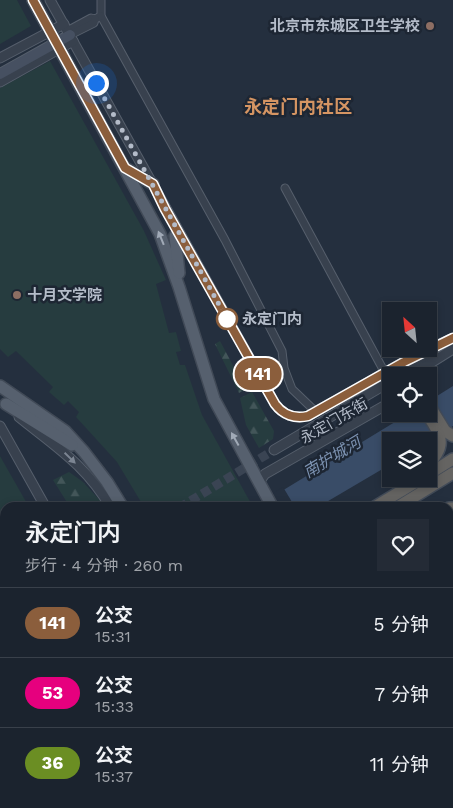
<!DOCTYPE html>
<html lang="zh">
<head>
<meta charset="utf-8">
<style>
  body { margin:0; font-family:"Work Sans","Noto Sans SC",sans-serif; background:#242b36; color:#f1f3f6; height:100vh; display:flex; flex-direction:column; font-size:19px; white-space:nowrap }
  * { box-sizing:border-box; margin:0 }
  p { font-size:16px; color:#a0a4aa }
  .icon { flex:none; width:28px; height:28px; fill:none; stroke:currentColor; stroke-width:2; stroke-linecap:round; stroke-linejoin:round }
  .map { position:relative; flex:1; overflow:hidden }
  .details { position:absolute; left:0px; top:502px; width:454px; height:306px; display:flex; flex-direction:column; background:#1b232e; border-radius:15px 15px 0 0; box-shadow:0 2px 8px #0003,0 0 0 1px #39404a }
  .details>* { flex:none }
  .badge { padding:0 10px; border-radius:16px; font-size:18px; line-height:32px }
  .needle { width:32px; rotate:333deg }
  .fabs { position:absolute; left:382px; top:302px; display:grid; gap:10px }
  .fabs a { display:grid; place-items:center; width:55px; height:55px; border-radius:0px; background:#1b232e; box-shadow:0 2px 8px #0003,0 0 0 1px #39404a; font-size:25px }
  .you { position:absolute; width:25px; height:25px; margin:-12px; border:4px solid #fff; border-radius:50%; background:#1a73e8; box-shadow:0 0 0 8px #1a73e833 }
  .map>.badge { position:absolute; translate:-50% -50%; box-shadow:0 0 0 2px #fff }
  .round { display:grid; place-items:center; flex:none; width:52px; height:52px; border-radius:0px; background:#242b36 }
  .summary { display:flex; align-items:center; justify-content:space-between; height:85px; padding:0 25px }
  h1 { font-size:24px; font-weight:600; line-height:38px }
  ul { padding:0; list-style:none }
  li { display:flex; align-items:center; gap:15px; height:70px; padding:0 25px; border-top:1px solid #39404a }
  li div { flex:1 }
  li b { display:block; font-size:19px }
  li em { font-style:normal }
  li .badge { min-width:55px; font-weight:700; text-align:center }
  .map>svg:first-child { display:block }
  .green { fill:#263c3f }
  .forest { fill:url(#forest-firs) }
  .water { fill:#394c67 }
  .pier { fill:#242f3e }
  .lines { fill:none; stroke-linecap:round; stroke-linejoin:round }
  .tertiary-tunnel { stroke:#3a4453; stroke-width:9; stroke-dasharray:9 4.5; stroke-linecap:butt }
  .minor-casing { stroke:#565f6c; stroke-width:9 }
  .tertiary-casing { stroke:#565f6c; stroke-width:11 }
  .secondary-casing { stroke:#565f6c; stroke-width:12 }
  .primary-casing { stroke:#414a57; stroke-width:14 }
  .trunk-casing { stroke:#434c59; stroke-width:14 }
  .minor { stroke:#38414e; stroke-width:7 }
  .tertiary { stroke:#38414e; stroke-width:9 }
  .secondary { stroke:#465061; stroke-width:10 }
  .primary { stroke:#56606e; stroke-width:11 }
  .trunk { stroke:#656462; stroke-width:11 }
  .rail { stroke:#5a6575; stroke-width:2; stroke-dasharray:5 5; stroke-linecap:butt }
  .oneway { fill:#a1aab7 }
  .oneway2 { fill:#7c8592 }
  .line-casing { stroke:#fff; stroke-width:11 }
  .line { stroke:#8b5e3c; stroke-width:8 }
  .walk { stroke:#b4bcc9; stroke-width:5; stroke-dasharray:0 9 }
  .education-dot { fill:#8d6e63; stroke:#1d2633; stroke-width:2 }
  .stop-dot { fill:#fff; stroke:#8b5e3c; stroke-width:2.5 }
  .labels { text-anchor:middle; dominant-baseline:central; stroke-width:5; stroke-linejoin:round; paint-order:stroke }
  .poi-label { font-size:15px; font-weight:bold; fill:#b4bcc9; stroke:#1d2633; text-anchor:end }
  .stop-label { font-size:15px; font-weight:bold; fill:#b4bcc9; stroke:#1d2633; text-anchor:start }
  .street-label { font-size:15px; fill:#b4bcc9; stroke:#1d2633 }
  .water-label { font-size:16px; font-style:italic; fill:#7c92b1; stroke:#1d2633 }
  .quarter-label { font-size:18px; font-weight:bold; fill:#d59563; stroke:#1d2633 }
</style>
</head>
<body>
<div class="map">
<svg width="453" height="808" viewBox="0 0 453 808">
  <defs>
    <pattern id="forest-firs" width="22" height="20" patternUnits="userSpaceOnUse" patternTransform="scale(1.25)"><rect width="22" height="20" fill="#263c3f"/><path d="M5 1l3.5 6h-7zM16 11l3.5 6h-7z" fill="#435659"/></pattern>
  </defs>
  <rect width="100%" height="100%" fill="#242f3e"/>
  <!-- green -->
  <g class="green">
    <path d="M0,0H17L31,26L0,44Z"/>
    <path d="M50,61L144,231L166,280L156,284L169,333L176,332L181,351L176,352L180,365H185L202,415L253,507H144L117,462L76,417L79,412L68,401L64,405L49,392L53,387L16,351L8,357L0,349V88Z"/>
    <path d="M0,456L29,507L5,508V576L0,579Z"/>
    <path d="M453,588V652L449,651V590Z"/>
    <path d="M230,804H303L307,808H232Z"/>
  </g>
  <!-- forest -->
  <g class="forest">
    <path d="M220,341L237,373L241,371L250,387L239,393L215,344Z"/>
    <path d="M252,392L274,431L273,439L259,448L246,425L240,398Z"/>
    <path d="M69,472L83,482L106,507H70L53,480Z"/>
  </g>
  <!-- water -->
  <path class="water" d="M453,386V426L428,441H391V464L318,507L254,508L408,414H429V401Z"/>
  <!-- pier -->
  <path class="pier" d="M283,487L295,507L254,508L253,506Z"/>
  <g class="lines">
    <!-- tertiary-tunnel -->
    <path class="tertiary-tunnel" d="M179,508L274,450"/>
    <!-- minor casing -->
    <g class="minor-casing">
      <g id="minor">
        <path d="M101,0V16L225,240L282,351L284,368L292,389L316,412"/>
        <path d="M67,31L91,18L95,19L101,16"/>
        <path d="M70,35L94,23L95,19"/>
        <path d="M285,188L385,373"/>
        <path d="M449,655H453"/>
        <path d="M227,804L229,808"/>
        <path d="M437,804L440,808"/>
      </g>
    </g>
    <!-- tertiary casing -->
    <g class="tertiary-casing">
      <g id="tertiary">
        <path d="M50,0L275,404C283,415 295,419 308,416L404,362L451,339"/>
        <path d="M0,58L64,24"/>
        <path d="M0,82L73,41"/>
        <path d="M398,376L433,353"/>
        <path d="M410,376L453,349"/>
        <path d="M19,417C56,447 86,465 111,508"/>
        <path d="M0,426L46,508"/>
        <path d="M274,450L391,381"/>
        <path d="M259,482L265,474L391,402"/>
        <path d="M0,599L5,596"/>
        <path d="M0,613L5,610"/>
        <path d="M0,759L5,757"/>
        <path d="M327,804L331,808"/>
        <path d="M395,804L397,808"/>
      </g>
    </g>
    <!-- secondary casing -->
    <g class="secondary-casing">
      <path id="secondary" d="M0,74L70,35"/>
    </g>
    <!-- primary casing -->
    <g class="primary-casing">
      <g id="primary">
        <path d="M33,0L160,234L179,287L214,399L273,508"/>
        <path d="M127,169L153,184"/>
        <path d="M175,236L179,273"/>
        <path d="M0,386L65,431L84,452L107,482L123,508"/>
        <path d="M6,404L72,445"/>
        <path d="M0,632L5,629"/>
      </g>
    </g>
    <!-- trunk casing -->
    <g class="trunk-casing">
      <g id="trunk">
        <path d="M429,405L445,431L453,436"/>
        <path d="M427,414C440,434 448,444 429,464"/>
        <path d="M429,474L453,459"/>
        <path d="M373,508L421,479"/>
        <path d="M396,508L453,473"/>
        <path d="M449,508H453"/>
        <path d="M449,583L453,580"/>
        <path d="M0,679L5,688"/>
        <path d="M0,696V699"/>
        <path d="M0,719L5,716"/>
        <path d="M0,736L5,733"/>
        <path d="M0,787L5,788"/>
        <path d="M343,804L346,808"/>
        <path d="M378,804L380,808"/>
      </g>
    </g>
    <!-- minor -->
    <use href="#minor" class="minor"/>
    <!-- tertiary -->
    <use href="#tertiary" class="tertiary"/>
    <!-- secondary -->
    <use href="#secondary" class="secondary"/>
    <!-- primary -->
    <use href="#primary" class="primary"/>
    <!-- trunk -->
    <use href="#trunk" class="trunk"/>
    <!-- rail -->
    <g class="rail">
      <path d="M449,777L453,774"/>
      <path d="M449,792L453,789"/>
      <path d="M418,808L423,804"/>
      <path d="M436,808L442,804"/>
    </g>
  </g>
  <!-- one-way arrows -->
  <defs><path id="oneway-solid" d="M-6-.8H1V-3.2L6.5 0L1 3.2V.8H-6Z" transform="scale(1.25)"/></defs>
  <g class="oneway">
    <use href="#oneway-solid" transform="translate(161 238) rotate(-112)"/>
    <use href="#oneway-solid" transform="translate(235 439) rotate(-119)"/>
  </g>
  <use class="oneway2" href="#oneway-solid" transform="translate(70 458) rotate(44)"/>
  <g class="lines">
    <!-- line casing -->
    <g class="line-casing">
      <path id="line" d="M33,0L125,168L153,184L165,209L275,404C283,415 295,419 308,416L404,362L453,338"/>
    </g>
    <!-- line -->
    <use href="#line" class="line"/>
    <!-- walk -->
    <path class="walk" d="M96,83L227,319"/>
  </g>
  <!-- markers -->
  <g class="education-dot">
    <circle cx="430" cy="26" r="5"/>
    <circle cx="17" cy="295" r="5"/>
  </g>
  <circle class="stop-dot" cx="227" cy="319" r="10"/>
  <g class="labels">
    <!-- poi labels -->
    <g class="poi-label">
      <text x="420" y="26">北京市东城区卫生学校</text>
      <text x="27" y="295" text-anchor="start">十月文学院</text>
    </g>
    <!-- stop labels -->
    <g class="stop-label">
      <text x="242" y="319">永定门内</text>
    </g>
    <!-- street labels -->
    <g class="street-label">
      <text transform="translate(334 421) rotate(-30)">永定门东街</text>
    </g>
    <!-- water labels -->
    <g class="water-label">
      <text transform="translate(332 457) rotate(-31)">南护城河</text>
    </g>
    <!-- quarter labels -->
    <g class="quarter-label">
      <text x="298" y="106">永定门内社区</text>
    </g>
  </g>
</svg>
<div class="fabs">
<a><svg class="needle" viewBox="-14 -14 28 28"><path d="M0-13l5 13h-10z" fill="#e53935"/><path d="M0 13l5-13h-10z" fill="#a0a4aa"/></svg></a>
<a><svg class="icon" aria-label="locate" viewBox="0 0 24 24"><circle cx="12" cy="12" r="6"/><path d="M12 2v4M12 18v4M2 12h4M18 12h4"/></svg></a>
<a><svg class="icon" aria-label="layers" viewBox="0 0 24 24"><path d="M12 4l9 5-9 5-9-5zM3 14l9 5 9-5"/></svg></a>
</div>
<div class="you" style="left:96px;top:83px"></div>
<b class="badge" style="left:258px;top:374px;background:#8b5e3c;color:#fff">141</b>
<section class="details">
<div class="summary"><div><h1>永定门内</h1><p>步行 · 4 分钟 · 260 m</p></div><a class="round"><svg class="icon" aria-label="heart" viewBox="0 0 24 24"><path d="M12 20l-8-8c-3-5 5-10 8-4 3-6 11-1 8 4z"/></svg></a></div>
<ul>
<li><span class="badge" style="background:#8b5e3c;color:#fff">141</span><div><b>公交</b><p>15:31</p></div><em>5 分钟</em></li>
<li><span class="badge" style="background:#e6007e;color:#fff">53</span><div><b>公交</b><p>15:33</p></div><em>7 分钟</em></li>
<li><span class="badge" style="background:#6b8e23;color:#fff">36</span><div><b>公交</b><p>15:37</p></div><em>11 分钟</em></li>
</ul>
</section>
</div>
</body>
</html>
